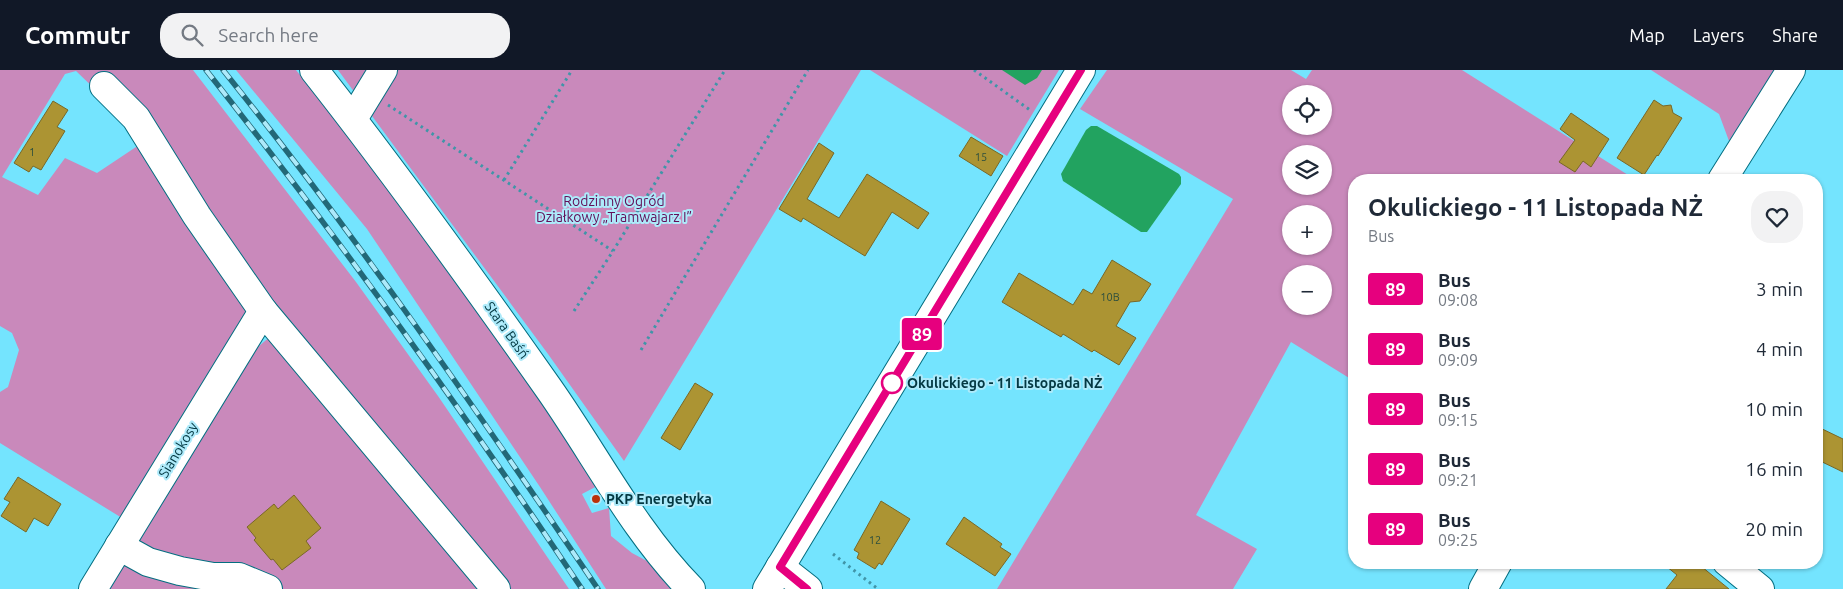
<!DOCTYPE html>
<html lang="en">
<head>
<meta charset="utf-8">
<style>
  body { margin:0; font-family:Ubuntu,sans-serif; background:#f2f2f3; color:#1f2937; height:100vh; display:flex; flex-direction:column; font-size:19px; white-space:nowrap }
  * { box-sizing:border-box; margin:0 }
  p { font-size:16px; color:#747a83 }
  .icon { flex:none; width:28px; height:28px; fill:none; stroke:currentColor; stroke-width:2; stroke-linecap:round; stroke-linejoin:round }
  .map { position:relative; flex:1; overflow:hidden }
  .drawer { position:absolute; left:1348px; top:104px; width:475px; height:395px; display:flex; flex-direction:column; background:#fff; border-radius:20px; box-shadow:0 1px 4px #0004 }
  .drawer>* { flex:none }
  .badge { padding:0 10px; border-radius:4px; font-size:18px; line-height:32px }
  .controls { position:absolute; left:1282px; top:15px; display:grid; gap:10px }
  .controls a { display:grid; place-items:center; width:50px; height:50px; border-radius:50%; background:#fff; box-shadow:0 1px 4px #0004; font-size:25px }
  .map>.badge { position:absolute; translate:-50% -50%; box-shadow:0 0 0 2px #fff }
  .round { display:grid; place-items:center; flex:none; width:52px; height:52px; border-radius:20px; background:#f2f2f3 }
  .head { display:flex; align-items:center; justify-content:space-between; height:85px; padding:0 20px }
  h1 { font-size:24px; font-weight:600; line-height:38px }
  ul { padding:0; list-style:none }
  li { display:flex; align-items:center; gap:15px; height:60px; padding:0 20px }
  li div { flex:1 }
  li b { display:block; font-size:19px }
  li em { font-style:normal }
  li .badge { min-width:55px; font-weight:700; text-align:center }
  header { display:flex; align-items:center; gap:30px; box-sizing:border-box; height:70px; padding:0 25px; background:#111827; color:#fff }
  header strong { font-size:24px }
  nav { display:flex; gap:28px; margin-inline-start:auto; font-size:18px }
  .search { width:350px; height:45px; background:#f2f2f3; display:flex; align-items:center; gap:12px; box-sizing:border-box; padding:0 18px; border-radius:20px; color:#747a83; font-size:19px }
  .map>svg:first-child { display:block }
  .green { fill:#c989bb; fill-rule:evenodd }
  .water { fill:#22a360 }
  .building { fill:#ac9433; stroke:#796827 }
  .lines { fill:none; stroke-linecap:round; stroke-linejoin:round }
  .minor-casing { stroke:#036e80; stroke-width:30 }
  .path { stroke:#4095a8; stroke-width:3; stroke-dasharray:2.5 4; stroke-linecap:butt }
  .minor { stroke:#fff; stroke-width:28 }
  .rail-casing { stroke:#236877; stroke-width:5.5 }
  .rail { stroke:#adeafa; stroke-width:4; stroke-dasharray:11; stroke-linecap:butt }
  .line-casing { stroke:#fff; stroke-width:11 }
  .line { stroke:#e6007e; stroke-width:8 }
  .stop-dot { fill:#fff; stroke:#e6007e; stroke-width:2.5 }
  .poi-dot { fill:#bb3109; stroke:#adeafa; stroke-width:2 }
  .labels { text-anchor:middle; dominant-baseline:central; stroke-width:4; stroke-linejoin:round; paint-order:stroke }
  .number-label { font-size:11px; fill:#2d4f3e }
  .park-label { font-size:14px; fill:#620e57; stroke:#adeafa }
  .street-label { font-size:14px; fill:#033842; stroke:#adeafa }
  .stop-label { font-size:14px; font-weight:bold; fill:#033842; stroke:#adeafa; text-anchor:start }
  .poi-label { font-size:14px; font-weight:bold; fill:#033842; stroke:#adeafa; text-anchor:start }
</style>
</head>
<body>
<header>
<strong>Commutr</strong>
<div class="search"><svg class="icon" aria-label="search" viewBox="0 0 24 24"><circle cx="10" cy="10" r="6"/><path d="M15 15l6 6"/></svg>Search here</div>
<nav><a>Map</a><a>Layers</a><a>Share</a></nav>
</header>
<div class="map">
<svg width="1843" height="519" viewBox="0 0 1843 519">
  <rect width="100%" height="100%" fill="#74e4fe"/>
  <!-- green -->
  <g class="green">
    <path d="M0,0H193L356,212L438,326L569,519H106L245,288L278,260L258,233L122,448L0,373V322L8,317L19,280L12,263L0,256ZM76,1L129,52L142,73L97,103L65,88L38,125L2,107L65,4Z"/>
    <path d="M236,0H296L432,171L601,414L582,424L592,443L609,438L611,466L632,483L660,498L678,519H606L540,417L367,159Z"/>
    <path d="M338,0H861L624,391L548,284Z"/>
    <path d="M870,0H1059L1007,86Z"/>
    <path d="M1107,0H1291L1306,9L1312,0H1462L1636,110H1354V311L1291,272L1196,445L1257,479L1233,519H997L1233,129L1080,39ZM1291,24H1324V56H1291ZM1291,84H1324V116H1291ZM1291,144H1324V176H1291ZM1291,204H1324V236H1291Z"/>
    <path d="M1651,0H1777L1729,71L1719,44Z"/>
  </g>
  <!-- water -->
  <g class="water">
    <path d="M1002,0H1042L1037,8L1025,15Z"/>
    <path d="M1091,56H1097L1179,104L1181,107V114L1147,162H1141L1063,111L1061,104L1086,60Z"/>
  </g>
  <!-- building -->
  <g class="building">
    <path d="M1654,30L1663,36L1671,35L1673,43L1682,48L1658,86L1657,85L1644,105L1617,88Z"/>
    <path d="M53,31L68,40L57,57L65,61L41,100L33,96L29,102L14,93Z"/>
    <path d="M1571,43L1609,69L1591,97L1583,91L1575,102L1559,92L1575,70L1560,59Z"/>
    <path d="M971,67L1003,86L991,106L959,86Z"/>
    <path d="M819,73L834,83L807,129L839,148L867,104L929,143L918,159L892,142L865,186L803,148L801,152L779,139Z"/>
    <path d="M1112,190L1151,214L1140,231L1130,232L1116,256L1136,268L1119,295L1094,280L1092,282L1063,264L1061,267L1002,232L1019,203L1073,235L1083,219L1092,224Z"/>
    <path d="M695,313L713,324L680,380L661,368Z"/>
    <path d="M1816,356L1843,369V402L1816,389Z"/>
    <path d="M18,407L61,434L48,456L34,448L26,462L1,446L10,432L4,429Z"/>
    <path d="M294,425L321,458L306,471L311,478L282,500L273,489L271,490L254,470L256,468L247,457L274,434L278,439Z"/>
    <path d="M881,431L910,449L882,495L879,493L875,499L857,488L859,483L854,480Z"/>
    <path d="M964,447L1002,474L1000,477L1011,484L995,506L946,474Z"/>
    <path d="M1661,492H1696L1729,519H1666L1677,505Z"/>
  </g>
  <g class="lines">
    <!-- minor casing -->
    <g class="minor-casing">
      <g id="minor">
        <path d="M314,0C396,104 473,211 549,319C596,386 634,461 691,519"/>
        <path d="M104,16L136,48L197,146L263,241L496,519"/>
        <path d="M353,49L383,0"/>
        <path d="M1722,110L1791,0"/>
        <path d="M119,476L148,492L180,501L213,507H239L268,519"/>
        <path d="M1727,492L1760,519"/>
        <path d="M780,497L808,519"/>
        <path d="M93,519L263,241"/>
        <path d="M767,519L1081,0"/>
        <path d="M1483,519L1498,492"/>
      </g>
    </g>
    <!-- path -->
    <g class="path">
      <path d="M974,0L1030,40"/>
      <path d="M388,35L613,181"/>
      <path d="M504,110L572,0"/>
      <path d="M574,241L613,181L725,0"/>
      <path d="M641,280L808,0"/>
      <path d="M833,484L878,519"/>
    </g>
    <!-- minor -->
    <use href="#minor" class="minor"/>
    <!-- rail casing -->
    <g class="rail-casing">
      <g id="rail">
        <path d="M206,0C339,168 463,341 582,519"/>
        <path d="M223,0C357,167 478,342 598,519"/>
      </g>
    </g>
    <!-- rail -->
    <use href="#rail" class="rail"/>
  </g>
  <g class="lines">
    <!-- line casing -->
    <g class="line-casing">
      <path id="line" d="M807,519L780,497L1081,0"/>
    </g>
    <!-- line -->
    <use href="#line" class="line"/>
  </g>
  <!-- markers -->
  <circle class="stop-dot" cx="892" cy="313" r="10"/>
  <circle class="poi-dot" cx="596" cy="429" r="5"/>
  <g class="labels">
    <!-- number labels -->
    <g class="number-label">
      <text x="32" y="82">1</text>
      <text x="981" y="87">15</text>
      <text x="1110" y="227">10B</text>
      <text x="875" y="470">12</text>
    </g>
    <!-- park labels -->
    <g class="park-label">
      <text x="614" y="131">Rodzinny Ogród<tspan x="614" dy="16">Działkowy „Tramwajarz I”</tspan></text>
    </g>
    <!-- street labels -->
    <g class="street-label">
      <text transform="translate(507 260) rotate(55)">Stara Baśń</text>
      <text transform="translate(178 380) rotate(-59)">Sianokosy</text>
    </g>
    <!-- stop labels -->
    <g class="stop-label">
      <text x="907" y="313">Okulickiego - 11 Listopada NŻ</text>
    </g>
    <!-- poi labels -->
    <g class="poi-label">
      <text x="606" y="429">PKP Energetyka</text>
    </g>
  </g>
</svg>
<div class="controls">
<a><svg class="icon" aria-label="locate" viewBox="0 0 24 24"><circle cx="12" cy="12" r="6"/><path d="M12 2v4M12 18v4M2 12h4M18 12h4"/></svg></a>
<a><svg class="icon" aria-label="layers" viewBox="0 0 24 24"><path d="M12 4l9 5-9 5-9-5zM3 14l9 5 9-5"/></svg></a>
<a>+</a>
<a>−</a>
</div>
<b class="badge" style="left:922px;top:264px;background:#e6007e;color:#fff">89</b>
<section class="drawer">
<div class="head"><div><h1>Okulickiego - 11 Listopada NŻ</h1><p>Bus</p></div><a class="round"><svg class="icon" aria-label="heart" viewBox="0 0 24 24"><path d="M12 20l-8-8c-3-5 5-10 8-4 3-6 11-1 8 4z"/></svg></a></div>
<ul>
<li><span class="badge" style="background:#e6007e;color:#fff">89</span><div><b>Bus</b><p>09:08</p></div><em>3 min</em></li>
<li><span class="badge" style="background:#e6007e;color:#fff">89</span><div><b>Bus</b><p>09:09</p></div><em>4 min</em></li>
<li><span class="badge" style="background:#e6007e;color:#fff">89</span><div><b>Bus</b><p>09:15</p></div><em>10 min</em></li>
<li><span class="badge" style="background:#e6007e;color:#fff">89</span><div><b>Bus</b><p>09:21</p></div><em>16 min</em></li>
<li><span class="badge" style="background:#e6007e;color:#fff">89</span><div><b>Bus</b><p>09:25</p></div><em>20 min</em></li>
</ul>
</section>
</div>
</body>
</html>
